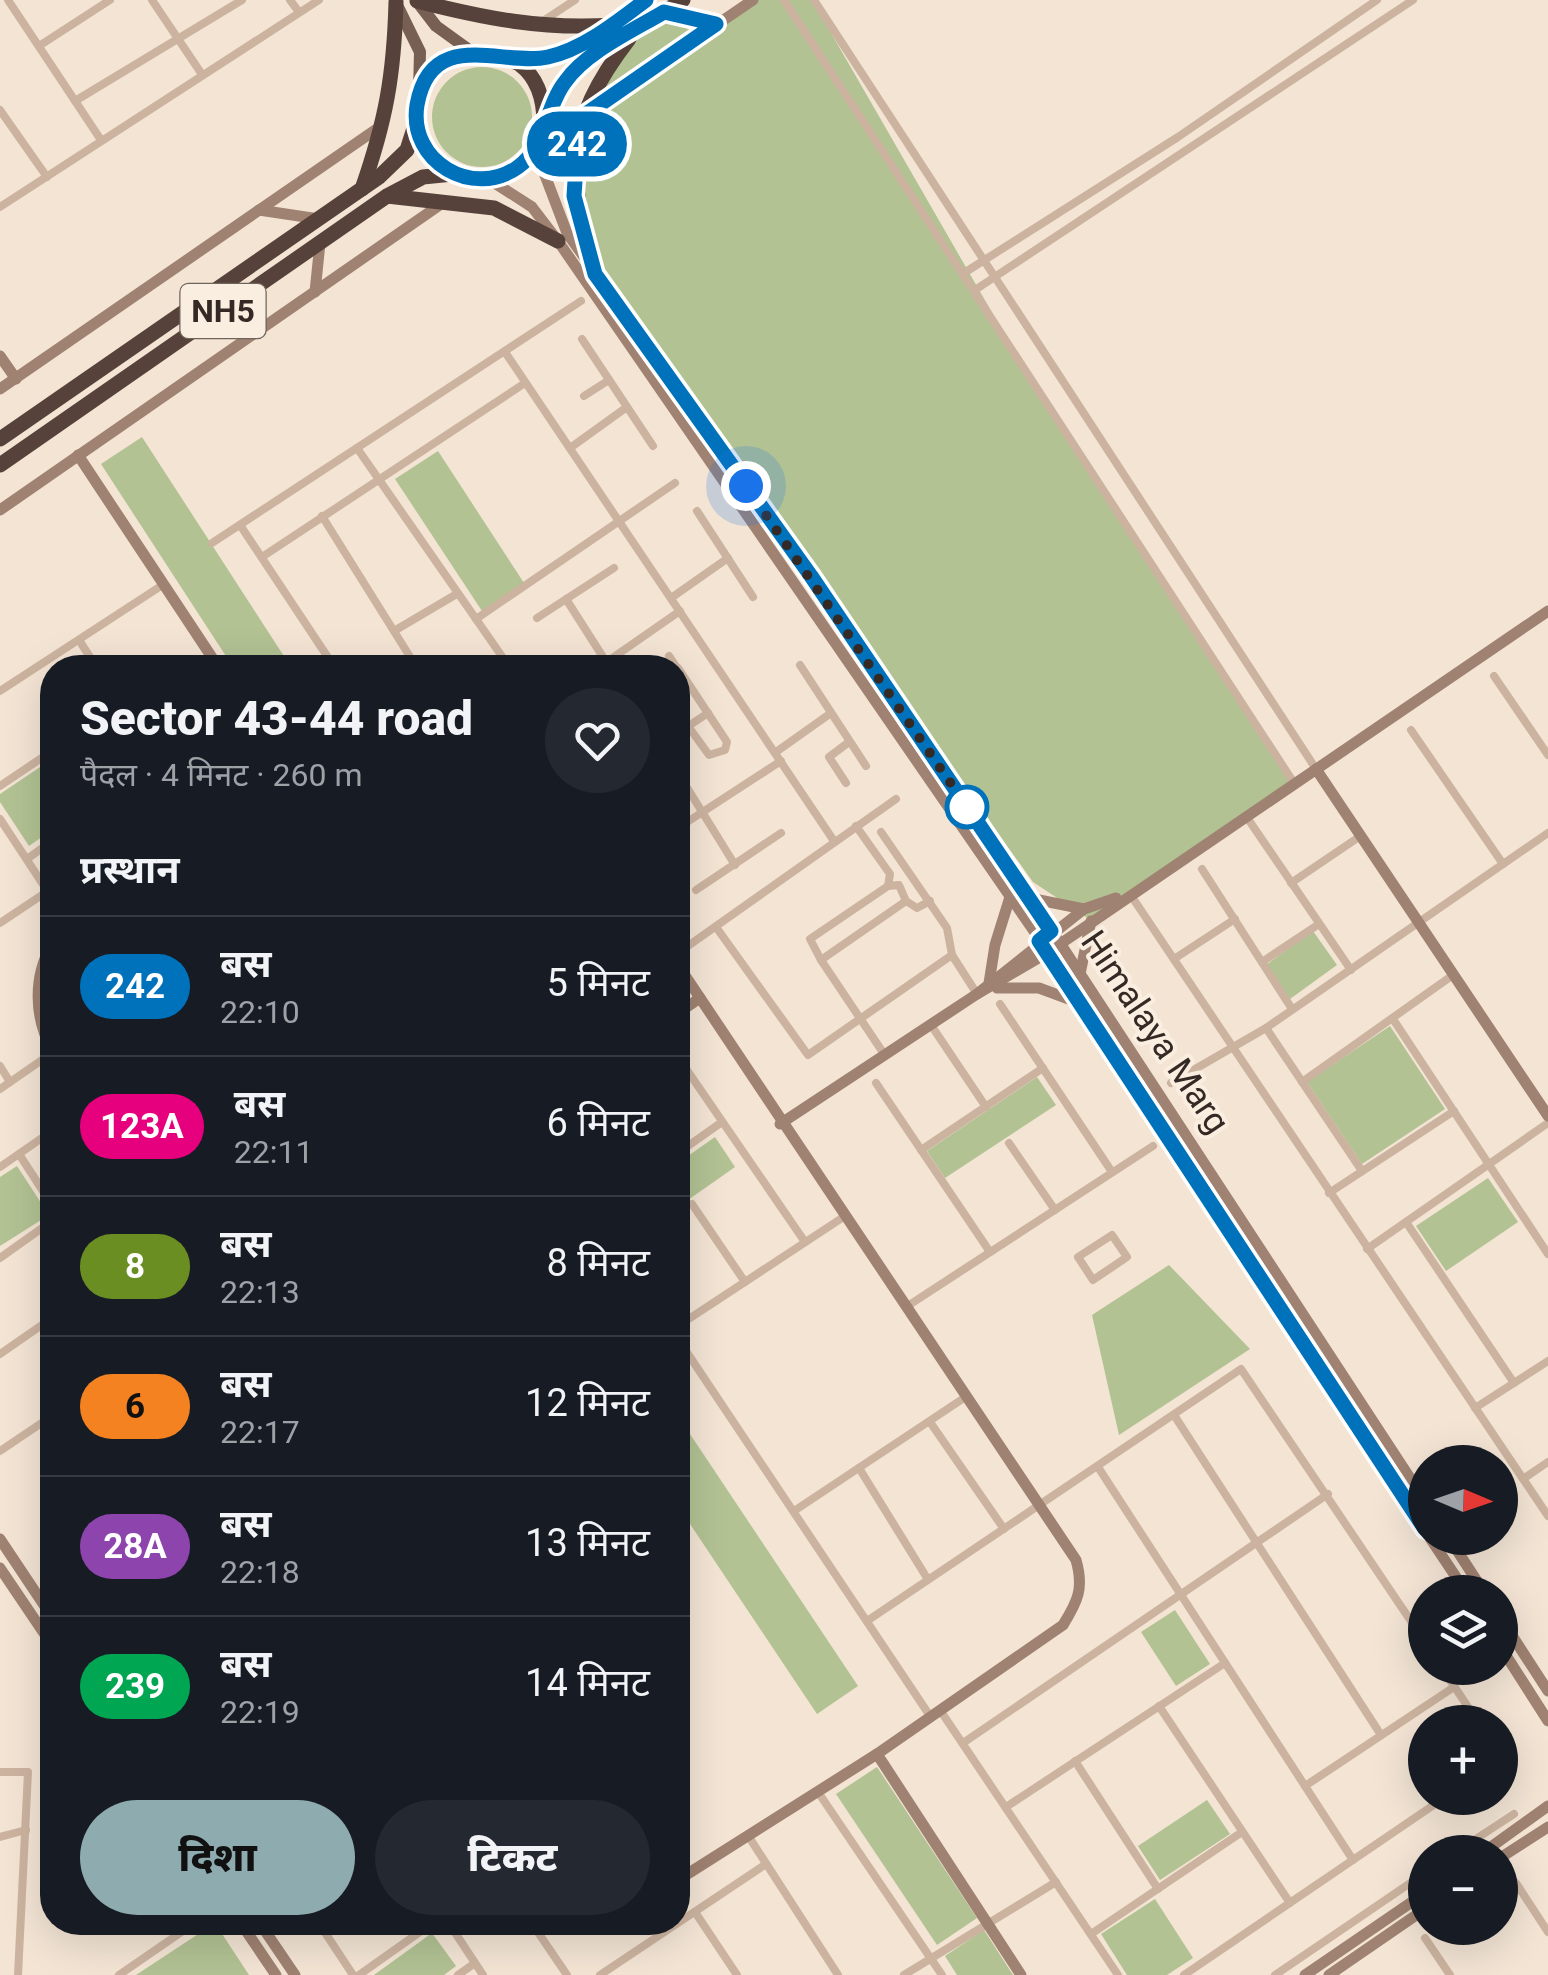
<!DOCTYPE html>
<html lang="hi">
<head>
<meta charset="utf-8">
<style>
  body { margin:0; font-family:Roboto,"Noto Sans Devanagari",sans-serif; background:#242831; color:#f1f3f6; height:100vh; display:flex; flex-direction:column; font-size:38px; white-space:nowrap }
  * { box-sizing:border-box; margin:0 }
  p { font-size:32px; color:#9ea1a6 }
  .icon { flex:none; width:55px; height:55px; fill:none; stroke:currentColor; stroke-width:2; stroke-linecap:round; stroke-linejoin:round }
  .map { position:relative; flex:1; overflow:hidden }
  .sheet { position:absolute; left:40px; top:655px; width:650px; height:1280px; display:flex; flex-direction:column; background:#171b24; border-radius:40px; box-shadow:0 10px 40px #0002 }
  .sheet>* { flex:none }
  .badge { padding:0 20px; border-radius:32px; font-size:35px; line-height:65px }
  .needle { width:65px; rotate:92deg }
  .fabs { position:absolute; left:1408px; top:1445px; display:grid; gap:20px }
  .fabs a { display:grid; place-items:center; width:110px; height:110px; border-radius:50%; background:#171b24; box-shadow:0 10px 40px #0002; font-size:50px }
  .you { position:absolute; width:50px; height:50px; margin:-25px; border:8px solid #fff; border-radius:50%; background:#1a73e8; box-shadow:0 0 0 15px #1a73e833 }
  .map>.badge { position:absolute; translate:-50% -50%; box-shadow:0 0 0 5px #fff }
  h2 { padding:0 40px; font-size:38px; line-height:90px }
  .round { display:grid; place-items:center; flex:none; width:105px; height:105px; border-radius:52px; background:#242831 }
  .overview { display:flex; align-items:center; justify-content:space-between; height:170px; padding:0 40px }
  h1 { font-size:48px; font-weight:800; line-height:75px }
  .action { display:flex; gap:20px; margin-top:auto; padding:20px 40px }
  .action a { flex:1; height:115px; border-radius:60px; background:#8eabaf; color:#111; font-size:40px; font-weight:800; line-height:115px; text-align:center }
  .action a+a { background:#242831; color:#f1f3f6 }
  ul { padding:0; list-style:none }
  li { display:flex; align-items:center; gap:30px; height:140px; padding:0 40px; border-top:2px solid #363941 }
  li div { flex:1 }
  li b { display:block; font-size:38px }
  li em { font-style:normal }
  li .badge { min-width:110px; font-weight:700; text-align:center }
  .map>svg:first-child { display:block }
  .green { fill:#b2c293 }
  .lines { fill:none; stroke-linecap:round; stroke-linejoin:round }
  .street { stroke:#cbb39f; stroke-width:8 }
  .secondary { stroke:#9f8271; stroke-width:11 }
  .primary { stroke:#785f53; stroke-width:12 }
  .highway { stroke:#56423a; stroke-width:15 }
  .line-casing { stroke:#fff; stroke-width:22 }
  .line { stroke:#0072bc; stroke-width:15 }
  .walk { stroke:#342924; stroke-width:10; stroke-dasharray:0 18 }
  .stop-dot { fill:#fff; stroke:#0072bc; stroke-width:5 }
  .labels { text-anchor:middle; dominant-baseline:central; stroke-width:8; stroke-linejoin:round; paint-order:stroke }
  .shield { fill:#faeee0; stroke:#6f645c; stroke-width:2.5 }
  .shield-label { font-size:32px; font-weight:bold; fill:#342924 }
  .street-label { font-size:35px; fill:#342924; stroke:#faeee0 }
</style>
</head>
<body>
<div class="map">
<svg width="1548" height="1975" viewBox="0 0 1548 1975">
  <rect width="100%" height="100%" fill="#f3e4d4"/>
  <!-- green -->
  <g class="green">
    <path d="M753,0H812L1054,420L1294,783L1089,919L1033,882L595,273L578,135L602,74L656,17L731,14Z"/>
    <circle cx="482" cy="117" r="50"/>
    <path d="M142,437L291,667H233L101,464Z"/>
    <path d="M438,451L524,583L482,611L395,479Z"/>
    <path d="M52,759V830L29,846L0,802V794Z"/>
    <path d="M1313,931L1337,965L1290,999L1266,965Z"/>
    <path d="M1390,1026L1445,1109L1362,1164L1307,1082Z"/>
    <path d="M1037,1077L1056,1105L945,1178L927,1151Z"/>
    <path d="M715,1137L735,1167L678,1207V1163Z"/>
    <path d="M17,1166L49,1215L0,1246V1177Z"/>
    <path d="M1488,1178L1518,1222L1446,1271L1416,1226Z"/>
    <path d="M1169,1265L1250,1349L1119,1435L1092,1315Z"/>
    <path d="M678,1416L858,1686L817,1714L678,1506Z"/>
    <path d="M1175,1610L1210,1664L1176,1686L1141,1632Z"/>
    <path d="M877,1767L977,1918L937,1945L836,1794Z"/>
    <path d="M1207,1800L1230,1834L1160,1880L1138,1846Z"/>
    <path d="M1155,1899L1193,1958L1167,1975H1127L1101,1934Z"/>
    <path d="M215,1923L249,1975H136Z"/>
    <path d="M984,1930L1013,1975H957L945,1956Z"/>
    <path d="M432,1933L456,1966L444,1975H374Z"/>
  </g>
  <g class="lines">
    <!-- street -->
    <g class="street">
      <path d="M8,0L101,140"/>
      <path d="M152,0L201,73"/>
      <path d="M290,0L299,12"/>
      <path d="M784,0L1294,783"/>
      <path d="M814,0L1316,769"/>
      <path d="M543,21L575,0"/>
      <path d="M39,46L110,0"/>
      <path d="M75,101L242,0"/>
      <path d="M0,110L47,177"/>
      <path d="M0,207L319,0"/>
      <path d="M964,273L1178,137L1377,0"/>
      <path d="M975,290L1413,0"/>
      <path d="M582,339L653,446"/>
      <path d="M505,352L834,841"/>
      <path d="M584,396L609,380"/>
      <path d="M357,448L476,619"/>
      <path d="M570,448L627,407"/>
      <path d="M697,511L753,597"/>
      <path d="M322,516L417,668"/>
      <path d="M240,525L335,668"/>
      <path d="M212,543L581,301"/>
      <path d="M262,557L525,383"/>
      <path d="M671,598L728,558"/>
      <path d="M566,599L610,668"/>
      <path d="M537,618L614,568"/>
      <path d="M394,631L455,595"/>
      <path d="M79,640L97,668"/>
      <path d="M669,656L677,668"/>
      <path d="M800,665L866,766"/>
      <path d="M510,668L476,619L675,483"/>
      <path d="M598,668L680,611"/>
      <path d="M678,668L727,742L725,750L709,755L688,726"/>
      <path d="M1494,676L1548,755"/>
      <path d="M0,691L164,584"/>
      <path d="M1411,730L1503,864"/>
      <path d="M678,733L708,713"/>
      <path d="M776,752L831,713"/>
      <path d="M678,773L735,865"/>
      <path d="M846,783L829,757L849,742"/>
      <path d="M0,786L52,751"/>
      <path d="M1246,816L1351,970"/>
      <path d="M0,819L52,898"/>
      <path d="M856,826L890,874L888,886L899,885L906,901L821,960L810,939L888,886"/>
      <path d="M678,828L781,761"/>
      <path d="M881,832L947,928L952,955"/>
      <path d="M27,859L52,841"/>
      <path d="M1202,869L1292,1009"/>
      <path d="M1291,883L1359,837"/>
      <path d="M696,890L781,833"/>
      <path d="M1130,894L1548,1516"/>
      <path d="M906,901L917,908L930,901"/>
      <path d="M0,923L48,891"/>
      <path d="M716,927L808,1055L952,955L977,994"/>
      <path d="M678,953L896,799"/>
      <path d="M1174,959L1235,919"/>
      <path d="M821,960L884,1054"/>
      <path d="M1262,962L1319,924"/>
      <path d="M1000,1004L1112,1172"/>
      <path d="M1393,1019L1548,1254"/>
      <path d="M931,1025L986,1107"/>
      <path d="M1266,1028L1362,1171"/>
      <path d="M678,1057L805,1242"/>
      <path d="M0,1066L10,1082"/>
      <path d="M1302,1082L1453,975"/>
      <path d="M876,1083L990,1252"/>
      <path d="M1171,1083L1266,1028L1548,833"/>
      <path d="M0,1089L52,1053"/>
      <path d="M1009,1143L1055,1210"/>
      <path d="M921,1150L1043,1068"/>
      <path d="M678,1153L722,1122"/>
      <path d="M19,1154L52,1205"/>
      <path d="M0,1167L52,1131"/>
      <path d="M1329,1193L1454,1111"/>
      <path d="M692,1204L745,1282"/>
      <path d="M1406,1222L1514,1383"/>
      <path d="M1112,1235L1127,1257L1093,1280L1078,1257Z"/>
      <path d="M1367,1249L1548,1123"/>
      <path d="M0,1258L52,1221"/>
      <path d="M906,1307L1153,1146"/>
      <path d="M678,1326L845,1216"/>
      <path d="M678,1339L930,1716"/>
      <path d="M0,1354L52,1318"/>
      <path d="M1475,1408L1548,1361"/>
      <path d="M1174,1415L1381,1735"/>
      <path d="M930,1422L1004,1529"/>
      <path d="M0,1451L52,1416"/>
      <path d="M1098,1467L1353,1860"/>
      <path d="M859,1468L927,1578"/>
      <path d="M1523,1479L1548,1462"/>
      <path d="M794,1511L964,1398"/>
      <path d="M867,1621L1241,1369L1425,1642"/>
      <path d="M1442,1668L1478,1722"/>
      <path d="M1159,1706L1290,1903"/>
      <path d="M940,1710L1118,1975"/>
      <path d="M963,1743L1328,1494"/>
      <path d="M1500,1756V1759"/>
      <path d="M1075,1761L1158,1889"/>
      <path d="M0,1772H28L18,1975"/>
      <path d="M1305,1786L1454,1687"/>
      <path d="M818,1792L942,1975"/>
      <path d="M1006,1807L1225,1663"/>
      <path d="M0,1837L26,1830"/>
      <path d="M749,1837L838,1975"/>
      <path d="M1456,1852L1514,1814"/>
      <path d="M1516,1883L1548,1932"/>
      <path d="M695,1912L737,1975"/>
      <path d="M318,1922L353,1975"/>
      <path d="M448,1922L483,1975"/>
      <path d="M531,1922L567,1975"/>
      <path d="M1091,1934L1242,1832"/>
      <path d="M1425,1938L1450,1975"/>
      <path d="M119,1975L196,1922"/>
      <path d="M359,1975L434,1922"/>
      <path d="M458,1975L475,1963"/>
      <path d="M600,1975L766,1864"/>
      <path d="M904,1975L1056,1882"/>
      <path d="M1184,1975L1444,1798"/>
      <path d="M1275,1975L1425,1873"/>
    </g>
    <!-- secondary -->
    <g class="secondary">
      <path d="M587,113L753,0"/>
      <path d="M535,149L567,233L811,575L1060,943L1425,1501"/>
      <path d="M490,180L532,207L558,241L1085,1005L1425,1529"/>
      <path d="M259,210L319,219"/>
      <path d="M315,292L320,243"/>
      <path d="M0,356L16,379"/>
      <path d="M0,389L381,126"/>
      <path d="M78,455L219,668"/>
      <path d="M0,510L444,202"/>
      <path d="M1316,769L1548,1116"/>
      <path d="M1029,898L1084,909"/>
      <path d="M52,944C33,977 34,1017 52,1050"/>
      <path d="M678,965L1076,1560C1084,1588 1078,1601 1063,1625L877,1754L678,1880"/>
      <path d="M1080,974L1091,921"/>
      <path d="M989,983L995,945L1010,897"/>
      <path d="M997,988H1039L1085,1005"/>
      <path d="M977,994L1047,953L1548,611"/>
      <path d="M678,1013L700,998"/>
      <path d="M780,1124L977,994L1084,909L1116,898"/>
      <path d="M1430,1538L1466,1592"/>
      <path d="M1449,1538L1484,1592"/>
      <path d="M0,1539L52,1617"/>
      <path d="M0,1568L52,1645"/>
      <path d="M1500,1617L1548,1691"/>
      <path d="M1500,1646L1548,1721"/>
      <path d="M877,1754L1021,1975"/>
      <path d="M1484,1852L1548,1806"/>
      <path d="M1500,1858L1548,1827"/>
      <path d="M240,1922L276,1975"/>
      <path d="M259,1922L295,1975"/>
      <path d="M1305,1975L1425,1893"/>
      <path d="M1329,1975L1425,1909"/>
    </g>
    <!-- primary -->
    <g class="primary">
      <path d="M416,0L436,26L472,52"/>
      <path d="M396,3L420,52L419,92"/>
    </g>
    <!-- highway -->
    <g class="highway">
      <path d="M417,1C483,18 543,30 613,25"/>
      <path d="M664,12L716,25"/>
      <path d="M515,62C566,55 605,31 646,0"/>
      <path d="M544,127C547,2 374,54 425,147C435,165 454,178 474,180C547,186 534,113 569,76C599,44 647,23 683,0"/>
      <path d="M362,189C386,120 394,75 396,2"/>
      <path d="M387,196L494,208L558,241"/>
      <path d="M595,273C568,172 562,126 629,39"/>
      <path d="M0,439L379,177L407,150L415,125"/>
      <path d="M0,465L387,196L423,177L453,174"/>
    </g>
  </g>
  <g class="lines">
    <!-- line casing -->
    <g class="line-casing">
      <path id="line" d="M646,0C618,21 584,49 548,57C503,67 431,26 417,105C408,162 473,199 518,167C546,147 545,108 565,82C586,52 632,31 664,12L716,24L586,114L578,135L574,196L595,274L811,576L1051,931L1039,941L1425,1529"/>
    </g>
    <!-- line -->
    <use href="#line" class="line"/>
    <!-- walk -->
    <path class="walk" d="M746,486L967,807"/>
  </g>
  <!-- markers -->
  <circle class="stop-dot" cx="967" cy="807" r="20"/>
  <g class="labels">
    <!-- shield labels -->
    <rect class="shield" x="180.5" y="284" width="85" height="54" rx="8"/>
    <g class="shield-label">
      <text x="223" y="311">NH5</text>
    </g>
    <!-- street labels -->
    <g class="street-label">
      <text transform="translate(1155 1032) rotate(56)">Himalaya Marg</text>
    </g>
  </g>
</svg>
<div class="fabs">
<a><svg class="needle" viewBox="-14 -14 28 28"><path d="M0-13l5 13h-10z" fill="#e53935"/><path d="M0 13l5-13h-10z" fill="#9ea1a6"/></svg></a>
<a><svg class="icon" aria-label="layers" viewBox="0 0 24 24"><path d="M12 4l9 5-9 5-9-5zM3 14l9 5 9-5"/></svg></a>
<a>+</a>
<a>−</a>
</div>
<div class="you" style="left:746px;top:486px"></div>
<b class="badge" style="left:577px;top:144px;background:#0072bc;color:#fff">242</b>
<section class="sheet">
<div class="overview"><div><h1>Sector 43-44 road</h1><p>पैदल · 4 मिनट · 260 m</p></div><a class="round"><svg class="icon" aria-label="heart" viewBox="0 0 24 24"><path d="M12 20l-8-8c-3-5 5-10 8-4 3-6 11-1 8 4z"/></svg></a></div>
<h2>प्रस्थान</h2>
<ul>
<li><span class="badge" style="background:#0072bc;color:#fff">242</span><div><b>बस</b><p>22:10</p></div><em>5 मिनट</em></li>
<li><span class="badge" style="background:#e6007e;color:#fff">123A</span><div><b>बस</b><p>22:11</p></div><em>6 मिनट</em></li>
<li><span class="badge" style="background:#6b8e23;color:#fff">8</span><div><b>बस</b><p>22:13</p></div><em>8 मिनट</em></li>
<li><span class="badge" style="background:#f58220;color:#111">6</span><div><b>बस</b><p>22:17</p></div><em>12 मिनट</em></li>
<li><span class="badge" style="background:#8e44ad;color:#fff">28A</span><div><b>बस</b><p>22:18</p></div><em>13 मिनट</em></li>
<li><span class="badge" style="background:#00a651;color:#fff">239</span><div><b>बस</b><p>22:19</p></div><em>14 मिनट</em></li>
</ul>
<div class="action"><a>दिशा</a><a>टिकट</a></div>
</section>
</div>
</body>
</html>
